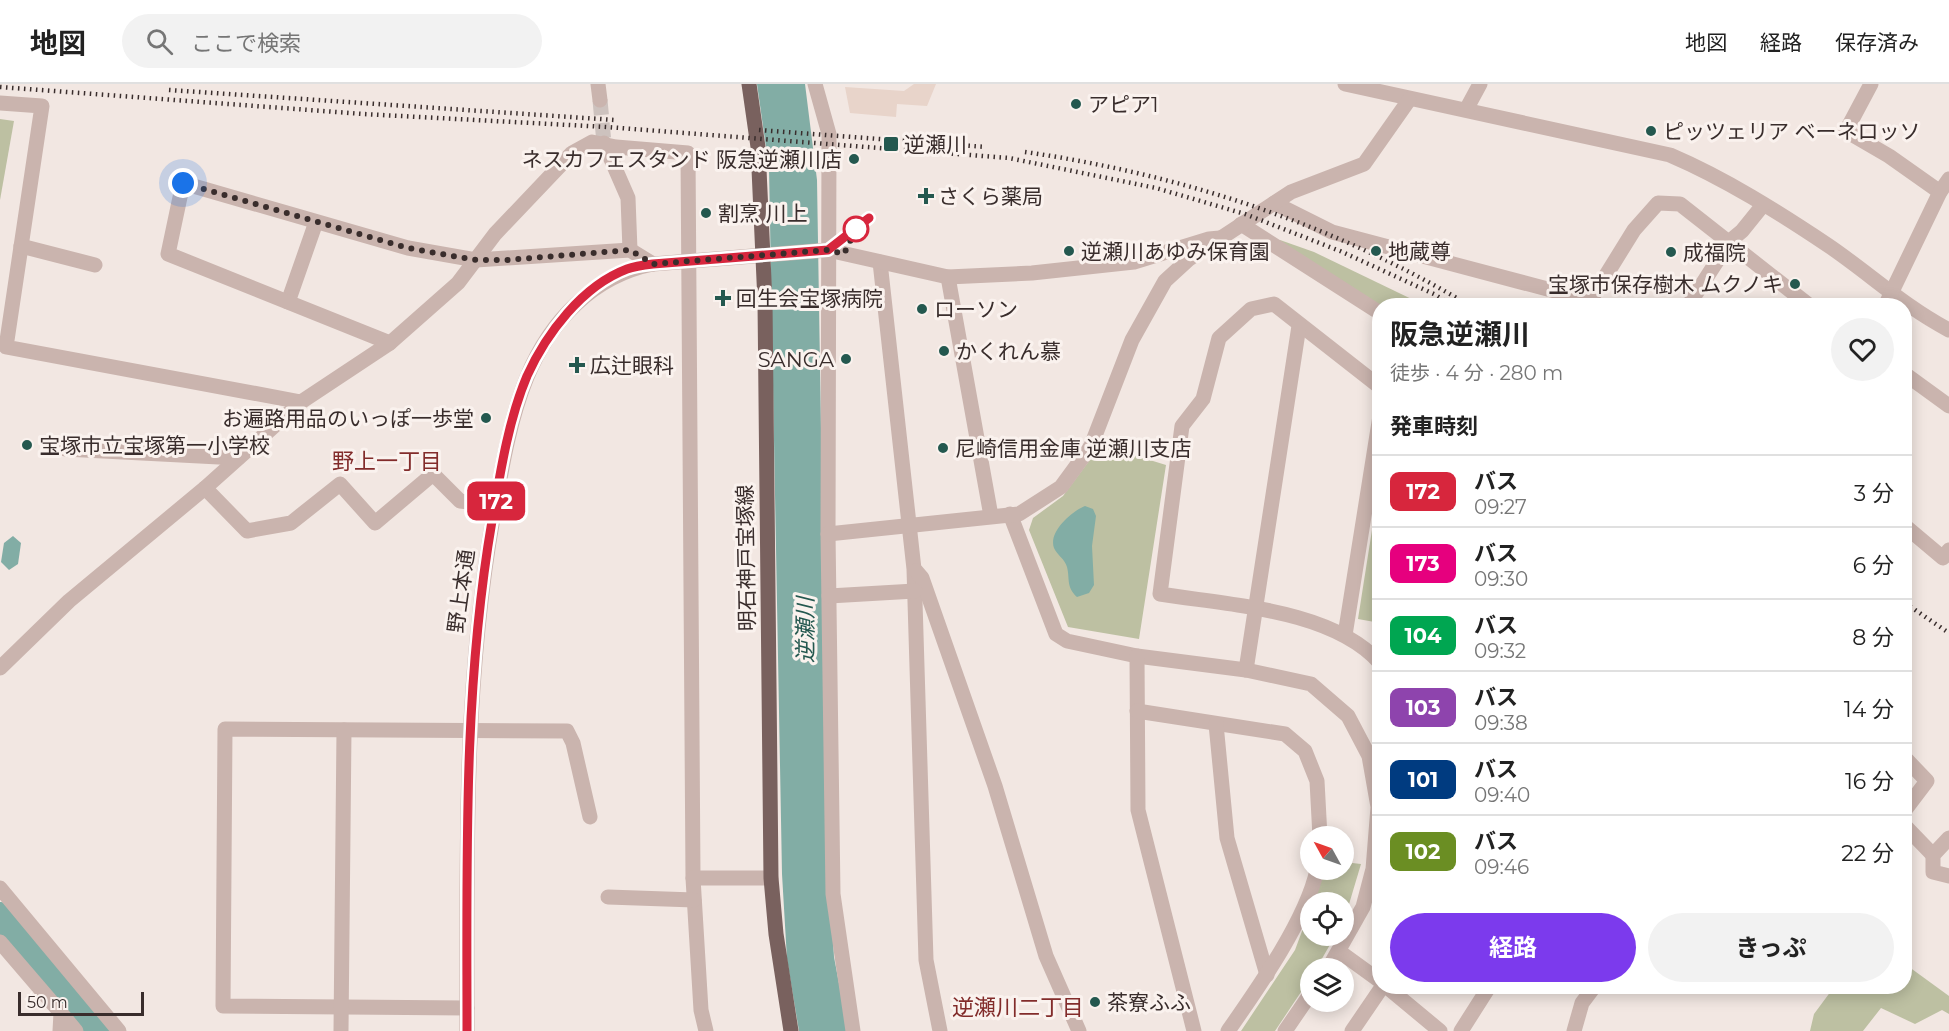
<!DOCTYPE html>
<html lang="ja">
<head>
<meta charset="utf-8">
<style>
  body { margin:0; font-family:Montserrat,"Noto Sans JP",sans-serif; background:#f2f2f2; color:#222; height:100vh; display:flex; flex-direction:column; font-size:22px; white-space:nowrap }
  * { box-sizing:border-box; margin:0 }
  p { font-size:20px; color:#767676 }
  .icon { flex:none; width:33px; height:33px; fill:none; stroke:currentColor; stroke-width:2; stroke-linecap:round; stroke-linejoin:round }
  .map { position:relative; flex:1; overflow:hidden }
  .details { position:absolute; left:1372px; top:214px; width:540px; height:696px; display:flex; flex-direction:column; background:#fff; border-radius:24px; box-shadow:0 3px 15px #0003 }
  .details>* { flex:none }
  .badge { padding:0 12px; border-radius:9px; font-size:21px; line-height:39px }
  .needle { width:39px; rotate:310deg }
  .buttons { position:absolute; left:1300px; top:742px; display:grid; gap:12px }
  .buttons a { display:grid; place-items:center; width:54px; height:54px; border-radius:50%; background:#fff; box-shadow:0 3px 15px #0003; font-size:30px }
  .scale { position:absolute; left:18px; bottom:15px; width:126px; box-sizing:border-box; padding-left:6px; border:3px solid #392d2c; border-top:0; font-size:16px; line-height:21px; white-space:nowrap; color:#392d2c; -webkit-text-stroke:4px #faf2ee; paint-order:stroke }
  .you { position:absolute; width:30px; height:30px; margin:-15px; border:4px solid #fff; border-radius:50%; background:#1a73e8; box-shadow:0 0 0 9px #1a73e833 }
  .map>.badge { position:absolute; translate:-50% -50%; box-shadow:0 0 0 3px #fff }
  h2 { padding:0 18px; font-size:22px; line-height:54px }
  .round { display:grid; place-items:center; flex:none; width:63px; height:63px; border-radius:32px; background:#f2f2f2 }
  .overview { display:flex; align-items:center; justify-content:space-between; height:102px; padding:0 18px }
  h1 { font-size:28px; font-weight:700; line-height:45px }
  .button { display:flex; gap:12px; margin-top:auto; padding:12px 18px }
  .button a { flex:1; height:69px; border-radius:36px; background:#7c3aed; color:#fff; font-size:24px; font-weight:700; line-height:69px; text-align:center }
  .button a+a { background:#f2f2f2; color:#222 }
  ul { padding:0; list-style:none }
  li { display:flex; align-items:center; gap:18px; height:72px; padding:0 18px; border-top:2px solid #e0e0e0 }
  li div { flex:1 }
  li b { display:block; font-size:22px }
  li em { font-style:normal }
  li .badge { min-width:66px; font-weight:700; text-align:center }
  header { display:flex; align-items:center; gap:36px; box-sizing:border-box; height:84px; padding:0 30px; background:#fff; border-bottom:2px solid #e0e0e0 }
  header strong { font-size:28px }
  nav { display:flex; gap:33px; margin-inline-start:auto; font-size:21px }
  .search { width:420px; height:54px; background:#f2f2f2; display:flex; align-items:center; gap:15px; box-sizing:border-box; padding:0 21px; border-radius:33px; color:#767676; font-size:22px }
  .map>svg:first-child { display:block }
  .green { fill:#bdc0a2 }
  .plaza { fill:#e8d4ca }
  .water { fill:#82ada5 }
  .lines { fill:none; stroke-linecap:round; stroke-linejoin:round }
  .river { stroke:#82ada5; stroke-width:30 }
  .minor-tunnel { stroke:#cdc2be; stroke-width:15; stroke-dasharray:15 8; stroke-linecap:butt }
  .minor { stroke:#cab4ae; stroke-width:15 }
  .major { stroke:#79615e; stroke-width:15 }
  .rail { stroke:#392d2c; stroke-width:4.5; stroke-dasharray:1.5 4.5; stroke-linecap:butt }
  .line-casing { stroke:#fff; stroke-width:14 }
  .line { stroke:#d7263d; stroke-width:9 }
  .walk { stroke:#392d2c; stroke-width:6; stroke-dasharray:0 10.8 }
  .poi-dot { fill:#24584f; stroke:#faf2ee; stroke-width:2 }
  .stop-dot { fill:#fff; stroke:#d7263d; stroke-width:3 }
  .labels { text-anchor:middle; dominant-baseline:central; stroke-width:6; stroke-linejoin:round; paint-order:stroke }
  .poi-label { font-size:21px; fill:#392d2c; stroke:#faf2ee; text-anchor:start }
  .street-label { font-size:21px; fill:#392d2c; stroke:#faf2ee }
  .neighbourhood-label { font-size:22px; fill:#822c2b; stroke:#faf2ee }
  .water-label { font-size:22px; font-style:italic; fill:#24584f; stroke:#faf2ee }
</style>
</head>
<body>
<header>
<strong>地図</strong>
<div class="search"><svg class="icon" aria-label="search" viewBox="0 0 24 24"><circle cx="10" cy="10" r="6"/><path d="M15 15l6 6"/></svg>ここで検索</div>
<nav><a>地図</a><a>経路</a><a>保存済み</a></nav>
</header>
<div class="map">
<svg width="1949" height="947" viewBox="0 0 1949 947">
  <rect width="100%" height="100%" fill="#f2e7e2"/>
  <!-- green -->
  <g class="green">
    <path d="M0,35L14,37L0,116Z"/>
    <path d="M1280,156L1314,168L1426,222H1380L1281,161Z"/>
    <path d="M1101,361L1166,381L1139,555L1068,543L1029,446L1033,434L1063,412Z"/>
    <path d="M1380,395V539L1358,535Z"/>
    <path d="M1344,778L1361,780L1344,837V819H1312L1324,786H1344Z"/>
    <path d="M1311,823V852H1335L1316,885H1311V893L1275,947H1241L1295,866Z"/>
    <path d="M1905,880L1949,912V930L1942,926L1915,940L1881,924L1863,947H1810L1814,930L1834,903H1905Z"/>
  </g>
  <!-- plaza -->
  <path class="plaza" d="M914,0H936L927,22L897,20L896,33L850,29L845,3L904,7Z"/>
  <!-- water -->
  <g class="water">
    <path d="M757,0H805L817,96L828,777L834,873L848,947H799L787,875L782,790L769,84Z"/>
    <path d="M1085,422L1093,425L1096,432L1092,462L1094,501L1089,509L1077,513C1066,503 1070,495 1067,483C1065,475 1057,471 1054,464C1048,448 1072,427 1085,422Z"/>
    <path d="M13,452L21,459L18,480L9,486L1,478L4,459Z"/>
  </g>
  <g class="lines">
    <!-- river -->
    <path class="river" d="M0,833L98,947"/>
    <!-- minor-tunnel -->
    <path class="minor-tunnel" d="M600,16L604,59"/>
    <!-- minor -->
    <g class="minor">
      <path d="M598,0L600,16"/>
      <path d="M815,0L829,50L828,450L833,810L853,947"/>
      <path d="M1345,0L1670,71C1726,95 1778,128 1829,162C1870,190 1905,223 1949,246"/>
      <path d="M1871,0L1846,47L1889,72L1940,108"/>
      <path d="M0,19L42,22L6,263L301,318"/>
      <path d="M1467,24L1480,0"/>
      <path d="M604,59L628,114L630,166"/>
      <path d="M1274,119L1332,148L1585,215L1595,209L1634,146L1658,119L1680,120L1810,222"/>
      <path d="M1241,140L1380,229"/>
      <path d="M21,162L95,181"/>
      <path d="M880,178L914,485L926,876L940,947"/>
      <path d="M948,193L991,432"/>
      <path d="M288,218L316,138"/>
      <path d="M1688,222L1730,157L1742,147L1763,121"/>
      <path d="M1885,222L1940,108L1949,95"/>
      <path d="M390,259L168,170L183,99L408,164L476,176L630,166L653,180"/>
      <path d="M1905,290L1949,322"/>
      <path d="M1380,303L1274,220L1251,225L1219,254L1203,315L1182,342L1160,510C1227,521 1332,525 1380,579"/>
      <path d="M65,365L238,374"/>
      <path d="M205,404L247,447L291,439L340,400L375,439L433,390L460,417L495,421"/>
      <path d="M1010,430L1056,550L1067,557L1137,572L1246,586L1311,600L1348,632L1369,672L1378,723L1373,785L1363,823L1328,885"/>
      <path d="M1905,442L1943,474L1949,466"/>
      <path d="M828,450L1019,430L1061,403L1091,362L1132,256L1165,197L1189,175L1291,108L1364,80L1409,16"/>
      <path d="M916,487L922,494L995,702L1046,872L1079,947"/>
      <path d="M829,512L915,507"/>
      <path d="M1345,551L1380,332"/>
      <path d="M1137,572L1138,726L1194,947"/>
      <path d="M0,584L69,517L205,404L301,318L390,259L458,199L495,150L572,69L592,58L616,63L688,69L693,794L701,926L706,947"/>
      <path d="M1246,586L1299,242"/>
      <path d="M1137,627L1285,650L1305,667L1317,697L1320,753"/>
      <path d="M1216,640L1227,754L1267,891"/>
      <path d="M1905,674L1927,697L1905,726"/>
      <path d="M1905,742L1933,771"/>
      <path d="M1949,754L1933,771V788L1949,792"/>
      <path d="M693,794H771"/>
      <path d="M0,804L119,947"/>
      <path d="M608,813L694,816"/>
      <path d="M0,858L61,929L60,947"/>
      <path d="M1340,868L1380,897"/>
      <path d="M1387,903L1440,947"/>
      <path d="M467,924L223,922L225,645L567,647L573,659L590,733"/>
      <path d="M61,929L76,947"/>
      <path d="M341,947L344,646"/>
      <path d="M467,947C467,776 463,604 493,434C501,388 509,337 527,293C550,237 593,192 653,180L828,166L948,193L1032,189L1134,178L1209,155L1220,154"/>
      <path d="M1228,947C1258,904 1306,836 1317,786"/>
      <path d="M1285,947L1311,909"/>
      <path d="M1352,947L1382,903"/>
      <path d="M1461,947L1489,903"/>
      <path d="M1574,947L1582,919L1594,903"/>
    </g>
    <!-- major -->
    <path class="major" d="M749,0L758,63L765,218L771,794L776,850L791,947"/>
    <!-- rail -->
    <g class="rail">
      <path d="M0,3L363,30L607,43L1009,74L1156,104L1245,130L1340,167L1434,210L1453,222"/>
      <path d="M169,6L615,36"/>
      <path d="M759,46L986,63"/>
      <path d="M1025,68C1179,90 1337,141 1470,222"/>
      <path d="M1905,519L1949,549"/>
    </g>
  </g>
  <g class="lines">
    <!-- line casing -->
    <g class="line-casing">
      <path id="line" d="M467,947C467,777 463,605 492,437C500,390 508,337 527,292C546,250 582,202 627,185C635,182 644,181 653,180L828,166L869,134"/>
    </g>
    <!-- line -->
    <use href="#line" class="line"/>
    <!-- walk -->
    <path class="walk" d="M183,99L408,164L453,172L476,176H506L630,166L653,180L828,166L844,170L856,145"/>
  </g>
  <!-- markers -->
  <g class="poi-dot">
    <circle cx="1076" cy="20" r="6"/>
    <circle cx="1651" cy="47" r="6"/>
    <rect x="883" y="52" width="16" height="16" rx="3"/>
    <circle cx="854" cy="75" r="6"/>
    <path d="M923 103h6v6h6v6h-6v6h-6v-6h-6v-6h6z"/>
    <circle cx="706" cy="129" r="6"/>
    <circle cx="1069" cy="167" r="6"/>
    <circle cx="1376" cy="167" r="6"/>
    <circle cx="1671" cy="168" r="6"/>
    <circle cx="1795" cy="200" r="6"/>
    <path d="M720 205h6v6h6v6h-6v6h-6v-6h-6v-6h6z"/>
    <circle cx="922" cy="225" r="6"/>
    <circle cx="944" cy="267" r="6"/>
    <circle cx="846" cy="275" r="6"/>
    <path d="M574 272h6v6h6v6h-6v6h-6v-6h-6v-6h6z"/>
    <circle cx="486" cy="334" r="6"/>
    <circle cx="27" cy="361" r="6"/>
    <circle cx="943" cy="364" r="6"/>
    <circle cx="1095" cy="918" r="6"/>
  </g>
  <circle class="stop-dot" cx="856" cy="145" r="12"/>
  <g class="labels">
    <!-- poi labels -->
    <g class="poi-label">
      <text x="1088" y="20">アピア1</text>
      <text x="1663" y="47">ピッツェリア ベーネロッソ</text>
      <text x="904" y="60">逆瀬川</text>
      <text x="842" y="75" text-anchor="end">ネスカフェスタンド 阪急逆瀬川店</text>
      <text x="938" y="112">さくら薬局</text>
      <text x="718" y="129">割烹 川上</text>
      <text x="1081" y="167">逆瀬川あゆみ保育園</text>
      <text x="1388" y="167">地蔵尊</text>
      <text x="1683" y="168">成福院</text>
      <text x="1783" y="200" text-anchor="end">宝塚市保存樹木 ムクノキ</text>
      <text x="736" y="214">回生会宝塚病院</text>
      <text x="934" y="225">ローソン</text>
      <text x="956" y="267">かくれん慕</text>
      <text x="834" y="275" text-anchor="end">SANGA</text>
      <text x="590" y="281">広辻眼科</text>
      <text x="474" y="334" text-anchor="end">お遍路用品のいっぽ一歩堂</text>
      <text x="39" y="361">宝塚市立宝塚第一小学校</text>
      <text x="955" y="364">尼崎信用金庫 逆瀬川支店</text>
      <text x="1107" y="918">茶寮ふふ</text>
    </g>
    <!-- street labels -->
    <g class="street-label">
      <text transform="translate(746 474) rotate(-91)">明石神戸宝塚線</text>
      <text transform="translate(461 507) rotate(-82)">野上本通</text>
    </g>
    <!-- neighbourhood labels -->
    <g class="neighbourhood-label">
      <text x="387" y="377">野上一丁目</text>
      <text x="1018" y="923">逆瀬川二丁目</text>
    </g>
    <!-- water labels -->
    <g class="water-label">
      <text transform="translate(805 546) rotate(-90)">逆瀬川</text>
    </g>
  </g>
</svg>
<div class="buttons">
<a><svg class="needle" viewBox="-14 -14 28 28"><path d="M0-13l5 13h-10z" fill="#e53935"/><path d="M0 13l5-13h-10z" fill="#767676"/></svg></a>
<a><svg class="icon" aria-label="locate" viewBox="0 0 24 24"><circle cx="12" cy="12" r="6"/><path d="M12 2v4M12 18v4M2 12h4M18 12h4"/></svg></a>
<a><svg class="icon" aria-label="layers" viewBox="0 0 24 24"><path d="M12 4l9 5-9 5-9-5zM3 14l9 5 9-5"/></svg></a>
</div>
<div class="scale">50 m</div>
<div class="you" style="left:183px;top:99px"></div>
<b class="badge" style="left:496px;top:417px;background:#d7263d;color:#fff">172</b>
<section class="details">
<div class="overview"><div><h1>阪急逆瀬川</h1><p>徒歩 · 4 分 · 280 m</p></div><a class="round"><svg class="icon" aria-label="heart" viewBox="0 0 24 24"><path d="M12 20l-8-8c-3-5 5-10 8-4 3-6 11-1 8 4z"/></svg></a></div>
<h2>発車時刻</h2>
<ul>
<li><span class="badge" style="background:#d7263d;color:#fff">172</span><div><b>バス</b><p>09:27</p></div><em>3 分</em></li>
<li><span class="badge" style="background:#e6007e;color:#fff">173</span><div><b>バス</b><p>09:30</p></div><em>6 分</em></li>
<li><span class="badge" style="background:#00a651;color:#fff">104</span><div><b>バス</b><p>09:32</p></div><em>8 分</em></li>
<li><span class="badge" style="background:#8e44ad;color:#fff">103</span><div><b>バス</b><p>09:38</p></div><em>14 分</em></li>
<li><span class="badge" style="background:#003b80;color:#fff">101</span><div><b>バス</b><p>09:40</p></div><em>16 分</em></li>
<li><span class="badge" style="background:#6b8e23;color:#fff">102</span><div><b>バス</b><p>09:46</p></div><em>22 分</em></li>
</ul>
<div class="button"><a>経路</a><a>きっぷ</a></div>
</section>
</div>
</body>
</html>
